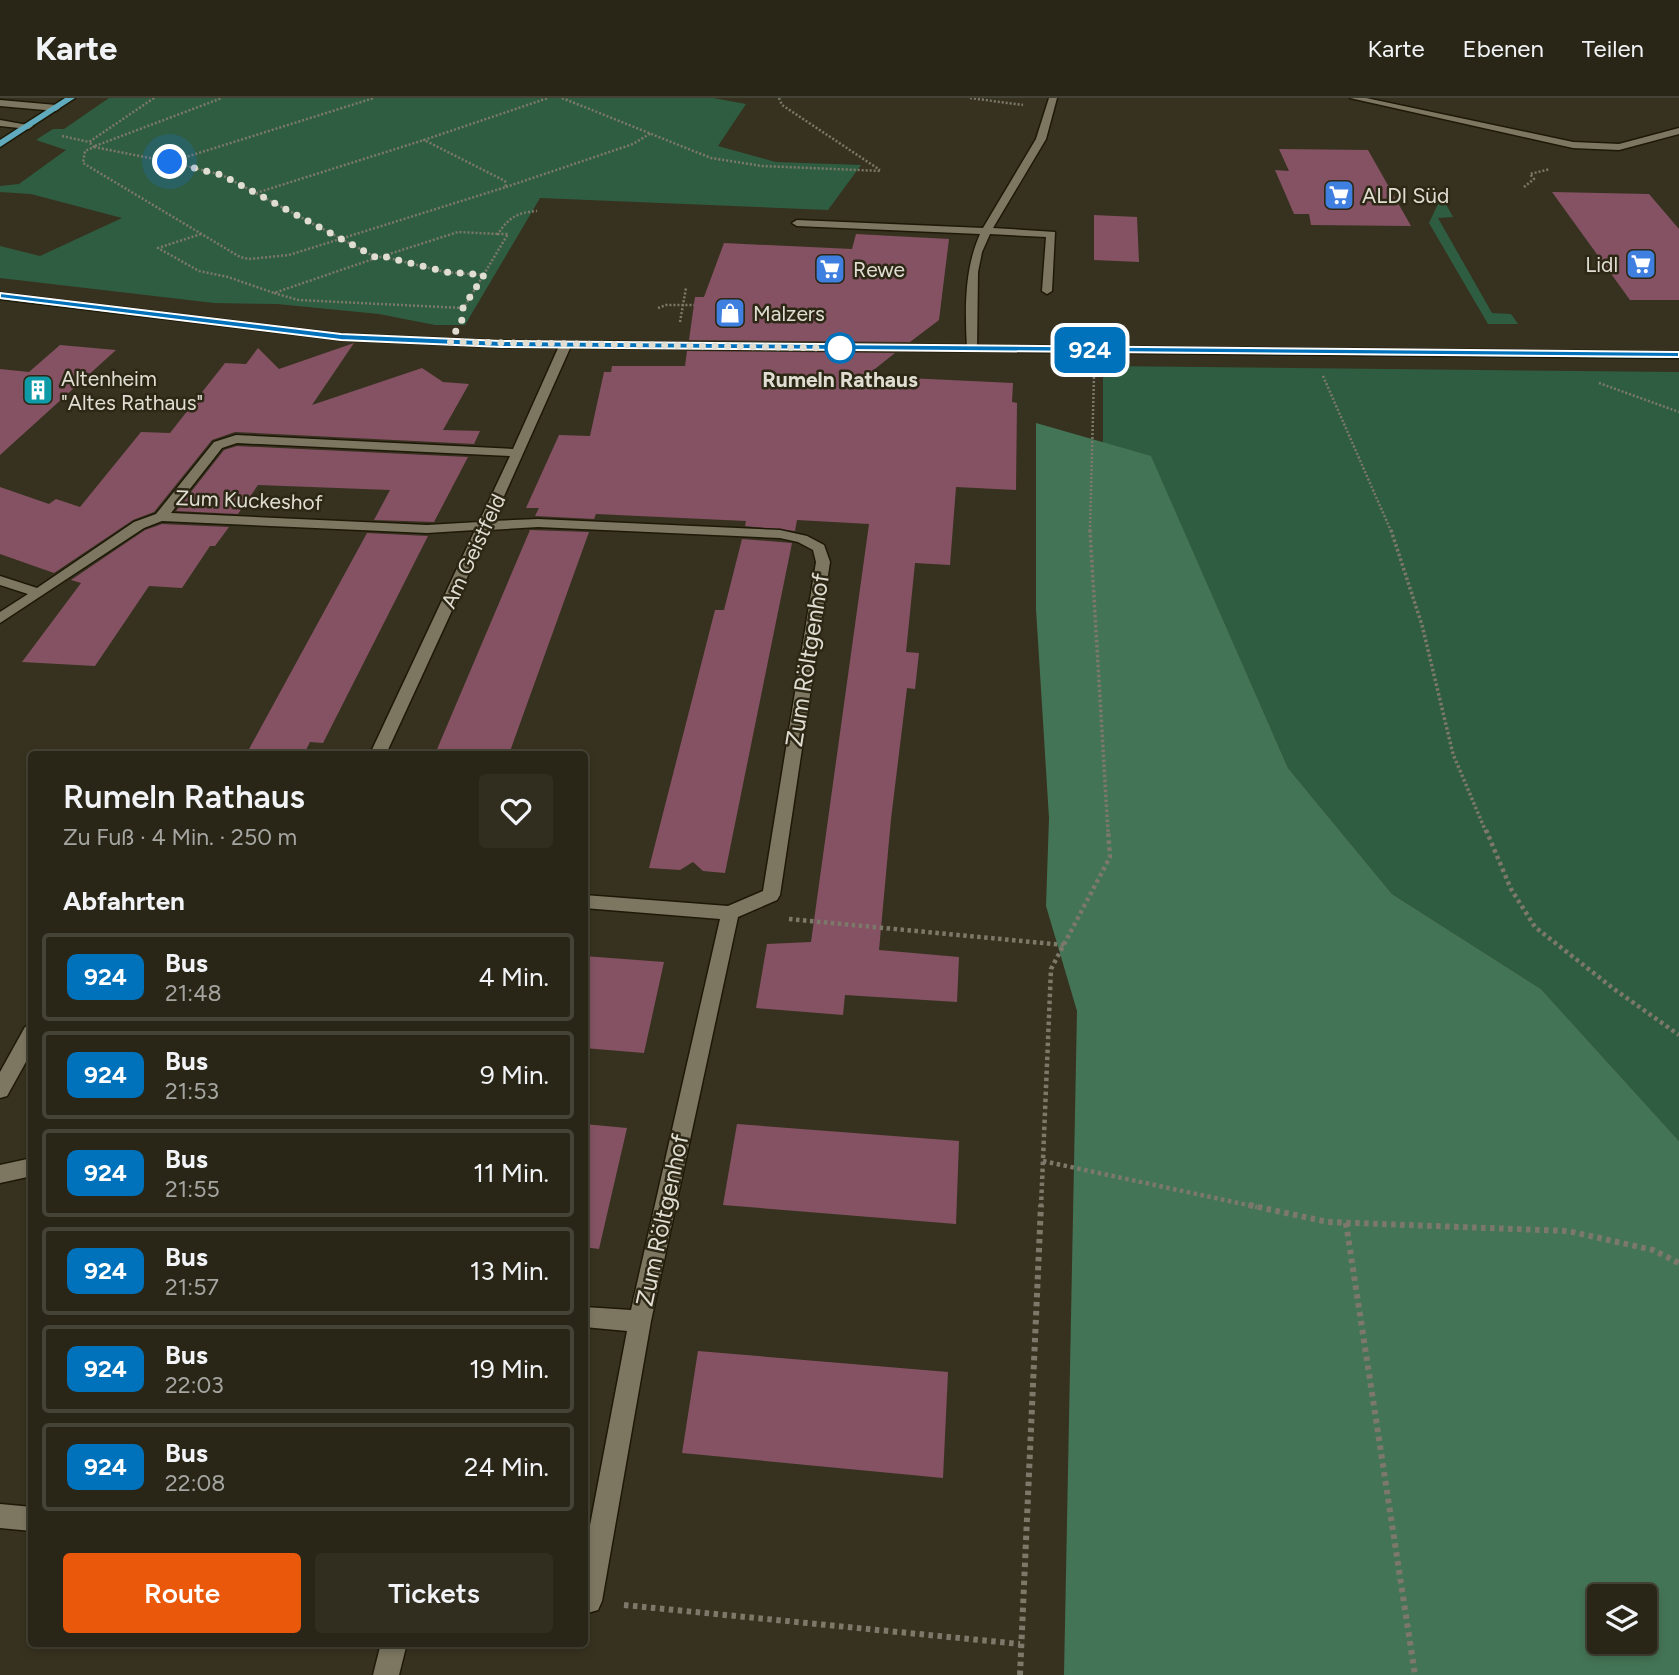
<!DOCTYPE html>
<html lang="de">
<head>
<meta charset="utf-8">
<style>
  body { margin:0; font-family:Figtree,sans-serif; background:#312e20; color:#f1f3f6; height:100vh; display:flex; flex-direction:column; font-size:26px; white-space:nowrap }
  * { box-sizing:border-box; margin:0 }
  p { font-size:23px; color:#a5a5a1 }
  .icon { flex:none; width:38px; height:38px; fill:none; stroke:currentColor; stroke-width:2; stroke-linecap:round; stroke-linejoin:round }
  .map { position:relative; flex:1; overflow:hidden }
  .panel { position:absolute; left:28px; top:653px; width:560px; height:896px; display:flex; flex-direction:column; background:#292617; border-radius:7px; box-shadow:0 4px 10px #0003,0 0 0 2px #454336 }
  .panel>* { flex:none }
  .badge { padding:0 14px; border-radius:10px; font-size:24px; line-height:46px }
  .fabs { position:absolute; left:1587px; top:1486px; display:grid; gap:14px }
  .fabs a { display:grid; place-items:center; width:70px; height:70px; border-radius:7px; background:#292617; box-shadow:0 4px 10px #0003,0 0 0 2px #454336; font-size:35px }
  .you { position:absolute; width:35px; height:35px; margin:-18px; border:5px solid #fff; border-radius:50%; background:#1a73e8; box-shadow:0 0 0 10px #1a73e833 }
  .map>.badge { position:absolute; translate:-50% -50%; box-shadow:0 0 0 4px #fff }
  h2 { padding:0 35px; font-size:26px; line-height:63px }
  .round { display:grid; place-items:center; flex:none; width:74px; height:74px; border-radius:7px; background:#312e20 }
  .summary { display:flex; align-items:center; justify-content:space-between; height:119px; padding:0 35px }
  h1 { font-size:33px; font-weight:600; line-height:52px }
  .button { display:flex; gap:14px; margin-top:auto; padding:14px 35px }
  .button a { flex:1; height:80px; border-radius:7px; background:#ea580c; color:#fff; font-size:28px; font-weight:600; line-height:80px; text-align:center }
  .button a+a { background:#312e20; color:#f1f3f6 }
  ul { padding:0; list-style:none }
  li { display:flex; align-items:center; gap:21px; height:88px; margin:0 14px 10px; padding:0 21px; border:4px solid #454336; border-radius:7px }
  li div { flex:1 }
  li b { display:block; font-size:26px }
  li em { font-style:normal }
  li .badge { min-width:77px; font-weight:700; text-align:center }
  header { display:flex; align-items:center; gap:42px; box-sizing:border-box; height:98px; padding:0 35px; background:#292617; border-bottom:2px solid #454336 }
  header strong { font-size:33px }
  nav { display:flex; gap:38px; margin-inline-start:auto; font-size:24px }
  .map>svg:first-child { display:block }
  .green { fill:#2f5d41 }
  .forest { fill:#447456; fill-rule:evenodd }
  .building { fill:#845263 }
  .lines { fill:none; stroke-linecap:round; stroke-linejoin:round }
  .minor-casing { stroke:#1e1907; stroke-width:3 }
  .major-casing { stroke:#1e1907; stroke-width:3 }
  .path-far3 { stroke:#7d796a; stroke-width:2.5; stroke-dasharray:2 2; stroke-linecap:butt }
  .path-far2 { stroke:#7d796a; stroke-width:3.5; stroke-dasharray:2.5 2.5; stroke-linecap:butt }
  .path-far1 { stroke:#7d796a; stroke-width:4.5; stroke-dasharray:3.5 3.5; stroke-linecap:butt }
  .path { stroke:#7d796a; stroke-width:6; stroke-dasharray:4.5 4.5; stroke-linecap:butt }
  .minor { fill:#7d7762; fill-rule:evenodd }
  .major { fill:#60abbd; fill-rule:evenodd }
  .line { fill:#0072bc; stroke:#fff; stroke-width:2 }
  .walk { stroke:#e0ddd2; stroke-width:7; stroke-dasharray:0 12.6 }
  .stop-dot { fill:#fff; stroke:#0072bc; stroke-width:3.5 }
  .labels { text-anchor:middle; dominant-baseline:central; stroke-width:5; stroke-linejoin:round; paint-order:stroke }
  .far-poi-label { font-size:21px; fill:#e0ddd2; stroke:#2d2815; text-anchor:start }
  .far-stop-label { font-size:21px; font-weight:bold; fill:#e0ddd2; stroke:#2d2815 }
  .far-street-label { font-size:21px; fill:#e0ddd2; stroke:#2d2815 }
  .street-label { font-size:24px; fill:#e0ddd2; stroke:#2d2815 }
</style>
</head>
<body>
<header>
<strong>Karte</strong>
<nav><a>Karte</a><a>Ebenen</a><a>Teilen</a></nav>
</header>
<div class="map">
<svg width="1679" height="1577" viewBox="0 0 1679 1577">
  <rect width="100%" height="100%" fill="#37321f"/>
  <!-- green -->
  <g class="green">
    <path d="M109,0H713L746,6L718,48L776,64L861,67L828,112L540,100L465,227H435L379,216L277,206L214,205L0,180V148L40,158L122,120L31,96L0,94V88L19,86L66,52L36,42L53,31H64Z"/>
    <path d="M1443,101L1453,119L1438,120L1492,215L1511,216L1518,226H1488L1429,125L1438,106Z"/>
    <path d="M1103,268L1679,274V1043L1541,891L1392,796L1288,670L1151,359L1103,345Z"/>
  </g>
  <!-- forest -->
  <path class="forest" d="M1036,325L1151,358L1288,670L1392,796L1541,891L1679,1043V1577H1064L1077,913L1046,808L1049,720L1036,511ZM1600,1498H1645V1544H1600Z"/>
  <!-- building -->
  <g class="building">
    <path d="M1279,51L1368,52L1411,128L1311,127L1309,116H1294L1275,72L1289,73Z"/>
    <path d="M1552,94L1649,96L1679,131V202H1630Z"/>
    <path d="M1094,117L1137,119L1139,164L1094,162Z"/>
    <path d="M856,136L949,141L939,222L910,244L689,242L695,199H704L724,145L852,151Z"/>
    <path d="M354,245L312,307L422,270L443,284L469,286L443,332L480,333L474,346L235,334L212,342L154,414L133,422L54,475L0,456V389L49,406L56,401L80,409L141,334L170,335L225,265L246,266L258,250L279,271Z"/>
    <path d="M60,247L116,252L0,357V271L29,274Z"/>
    <path d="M687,253L895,255L866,278L1013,285L1012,304L1017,305L1016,392L956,389L950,467L915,465L906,554L919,555L915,591L907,590L891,721L879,852L959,859L957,904L845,897L843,917L756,910L767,846L811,844L869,426L797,422L795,433L745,428L746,423L596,416L594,421L535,418L539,410H526L559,337L590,338L604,274H611L612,268H685Z"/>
    <path d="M237,348L468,359L434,424L374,422L390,392L258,387L238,416L176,413L224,352Z"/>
    <path d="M162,426L229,429L215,448H210L182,490L149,488L95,568L22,564L81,485L71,482L145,432Z"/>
    <path d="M530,432L589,434L509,656H435Z"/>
    <path d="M367,435L428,438L323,645L310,644L304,656L248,653Z"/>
    <path d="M742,441L792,445L725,775L703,773L693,764L680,772L649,770L715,512H724Z"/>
    <path d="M584,858L664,864L644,955L584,950Z"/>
    <path d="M584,1026L627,1030L599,1151L584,1149Z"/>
    <path d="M737,1026L959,1043L956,1126L723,1107Z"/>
    <path d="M698,1253L948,1274L943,1380L682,1355Z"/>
  </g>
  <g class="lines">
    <!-- minor casing -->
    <g class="minor-casing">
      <g id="minor">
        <path d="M1049,0H1057L1046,41L993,130L1055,134L1052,193L1047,196L1042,193L1046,139L990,136L982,154L978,174L977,253L967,251C965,212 964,172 980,136L797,128L792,125L797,122L983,130L1036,41Z"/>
        <path d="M1350,0H1366L1573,44L1619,46L1679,30V36L1619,52L1573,50Z"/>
        <path d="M0,2L56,7L60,10L56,13L0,8Z"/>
        <path d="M0,22L33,28L29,31L0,28Z"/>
        <path d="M565,245L571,248L493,423L538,421L780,432L807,438L824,447L830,464L780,797L777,802L738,819L651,1223L602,1503L598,1512L584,1516V1459L627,1233L584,1229V1209L631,1212L720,821L584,810V797L728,808L763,793L816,464L813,452L798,444L780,440L538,429L489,432L386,656H370L475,432L427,435L162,423L144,430L0,525V514L28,496L0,487V478L37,490L134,424L156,416L214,344L236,337L513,351L559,248ZM237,345L510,358L479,424L427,427L171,415L222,350Z"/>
        <path d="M32,927V953L7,998L0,1000V974L25,929Z"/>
        <path d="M32,1060V1078L0,1085V1067Z"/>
        <path d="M0,1406L32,1409V1433L0,1430Z"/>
        <path d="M381,1545H407L399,1577H373Z"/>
      </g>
    </g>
    <!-- major casing -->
    <g class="major-casing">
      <g id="major">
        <path d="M65,0H75L0,49V42Z"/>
        <path d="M0,195L341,236L502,243L1679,254V260L502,249L341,242L0,201Z"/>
      </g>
    </g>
    <!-- path-far3 -->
    <g class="path-far3">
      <path d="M154,0L89,44L94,49L85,53L83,65L240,159L249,161L289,157L506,89L505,83L424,42L548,0"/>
      <path d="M562,0L711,60L762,68L881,73"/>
      <path d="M779,0L782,7L880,72"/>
      <path d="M970,0L1023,7"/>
      <path d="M62,38L89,44"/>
      <path d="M95,48L222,0"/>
      <path d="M94,49L170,64L374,0"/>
      <path d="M170,64L222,77L377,160L458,134L498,136"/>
      <path d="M506,89L633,46L651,35"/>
      <path d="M1524,89L1534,81L1530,76L1550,71"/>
      <path d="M256,95L424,42"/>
      <path d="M201,136L158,150L199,173L228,179L274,195"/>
      <path d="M385,159L445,174L483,177"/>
      <path d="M376,160L274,195L298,202L463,210"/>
      <path d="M658,210L666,207H694"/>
      <path d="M463,211L508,136H498C508,120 518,114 537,113"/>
      <path d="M680,224L686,190"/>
      <path d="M1323,278L1391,433"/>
      <path d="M1599,285L1679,314"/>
      <path d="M1090,433L1094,277"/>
    </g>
    <!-- path-far2 -->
    <g class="path-far2">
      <path d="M1090,432L1108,734"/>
      <path d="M1391,432L1422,527L1453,656L1486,734"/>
    </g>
    <!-- path-far1 -->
    <g class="path-far1">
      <path d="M1486,732L1511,791L1535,829L1614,891L1679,937"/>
      <path d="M789,821L1064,847"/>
      <path d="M1043,1063L1257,1109"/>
      <path d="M1041,1109L1051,871L1110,759L1108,732"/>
    </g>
    <!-- path -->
    <g class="path">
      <path d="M1249,1107L1328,1124L1568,1133L1653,1152L1679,1165"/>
      <path d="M1346,1125L1415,1577"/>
      <path d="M624,1507L1020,1546"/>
      <path d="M1020,1577L1041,1107"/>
    </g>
    <!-- minor -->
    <use href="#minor" class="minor"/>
    <!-- major -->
    <use href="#major" class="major"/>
  </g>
  <!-- line -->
  <path class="line" d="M0,195L341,236L502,243L1679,254V259L502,249L341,242L0,200Z"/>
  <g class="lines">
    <!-- walk -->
    <path class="walk" d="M170,64L222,77L377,160L382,158L446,174L484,177L463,210V220L450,244L840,250"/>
  </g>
  <!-- icons -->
  <defs>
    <g id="supermarket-square" transform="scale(1.575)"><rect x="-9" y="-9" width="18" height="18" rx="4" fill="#3f7fe0" stroke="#2d2815"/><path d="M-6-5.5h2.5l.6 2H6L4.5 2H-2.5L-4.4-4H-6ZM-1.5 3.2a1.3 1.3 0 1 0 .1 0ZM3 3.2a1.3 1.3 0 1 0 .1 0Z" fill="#fff"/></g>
    <g id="shop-square" transform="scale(1.575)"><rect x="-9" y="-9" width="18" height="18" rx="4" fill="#3f7fe0" stroke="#2d2815"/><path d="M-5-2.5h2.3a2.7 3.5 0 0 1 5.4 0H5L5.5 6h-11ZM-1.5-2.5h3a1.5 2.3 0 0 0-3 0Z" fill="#fff"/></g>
    <g id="building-square" transform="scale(1.575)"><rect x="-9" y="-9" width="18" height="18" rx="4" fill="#0f9aa8" stroke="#2d2815"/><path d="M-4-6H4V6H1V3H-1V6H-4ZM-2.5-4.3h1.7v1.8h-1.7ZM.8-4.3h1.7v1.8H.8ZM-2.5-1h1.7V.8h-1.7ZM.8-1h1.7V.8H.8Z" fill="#fff"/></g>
  </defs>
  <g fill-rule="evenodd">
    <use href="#supermarket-square" x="1339" y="97"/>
    <use href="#supermarket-square" x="1641" y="166"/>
    <use href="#supermarket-square" x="830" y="171"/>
    <use href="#shop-square" x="730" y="215"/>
    <use href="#building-square" x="38" y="292"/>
  </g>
  <!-- markers -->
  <circle class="stop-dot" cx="840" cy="250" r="14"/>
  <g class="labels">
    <!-- far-poi labels -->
    <g class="far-poi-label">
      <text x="1362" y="97">ALDI Süd</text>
      <text x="1618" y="166" text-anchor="end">Lidl</text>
      <text x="853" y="171">Rewe</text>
      <text x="753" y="215">Malzers</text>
      <text x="61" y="280">Altenheim<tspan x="61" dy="24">"Altes Rathaus"</tspan></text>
    </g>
    <!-- far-stop labels -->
    <g class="far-stop-label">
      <text x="840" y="281">Rumeln Rathaus</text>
    </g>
    <!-- far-street labels -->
    <g class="far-street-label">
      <text transform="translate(249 402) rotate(2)">Zum Kuckeshof</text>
      <text transform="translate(473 453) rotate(-65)">Am Geistfeld</text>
    </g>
    <!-- street labels -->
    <g class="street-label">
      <text transform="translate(807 562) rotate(-81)">Zum Röltgenhof</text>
      <text transform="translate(662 1122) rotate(-78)">Zum Röltgenhof</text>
    </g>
  </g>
</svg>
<div class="fabs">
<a><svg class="icon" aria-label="layers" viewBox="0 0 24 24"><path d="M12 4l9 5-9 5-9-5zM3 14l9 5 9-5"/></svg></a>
</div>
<div class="you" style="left:170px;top:64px"></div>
<b class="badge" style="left:1090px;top:252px;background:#0072bc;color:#fff">924</b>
<section class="panel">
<div class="summary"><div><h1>Rumeln Rathaus</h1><p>Zu Fuß · 4 Min. · 250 m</p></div><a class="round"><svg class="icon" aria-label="heart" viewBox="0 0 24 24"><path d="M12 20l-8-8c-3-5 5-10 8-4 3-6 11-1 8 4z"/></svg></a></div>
<h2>Abfahrten</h2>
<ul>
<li><span class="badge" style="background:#0072bc;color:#fff">924</span><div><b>Bus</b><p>21:48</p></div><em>4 Min.</em></li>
<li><span class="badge" style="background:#0072bc;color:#fff">924</span><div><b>Bus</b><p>21:53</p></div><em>9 Min.</em></li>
<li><span class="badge" style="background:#0072bc;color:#fff">924</span><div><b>Bus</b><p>21:55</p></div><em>11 Min.</em></li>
<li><span class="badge" style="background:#0072bc;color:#fff">924</span><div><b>Bus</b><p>21:57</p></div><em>13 Min.</em></li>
<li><span class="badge" style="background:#0072bc;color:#fff">924</span><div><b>Bus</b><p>22:03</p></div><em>19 Min.</em></li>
<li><span class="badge" style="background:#0072bc;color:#fff">924</span><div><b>Bus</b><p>22:08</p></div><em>24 Min.</em></li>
</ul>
<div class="button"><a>Route</a><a>Tickets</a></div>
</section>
</div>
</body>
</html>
